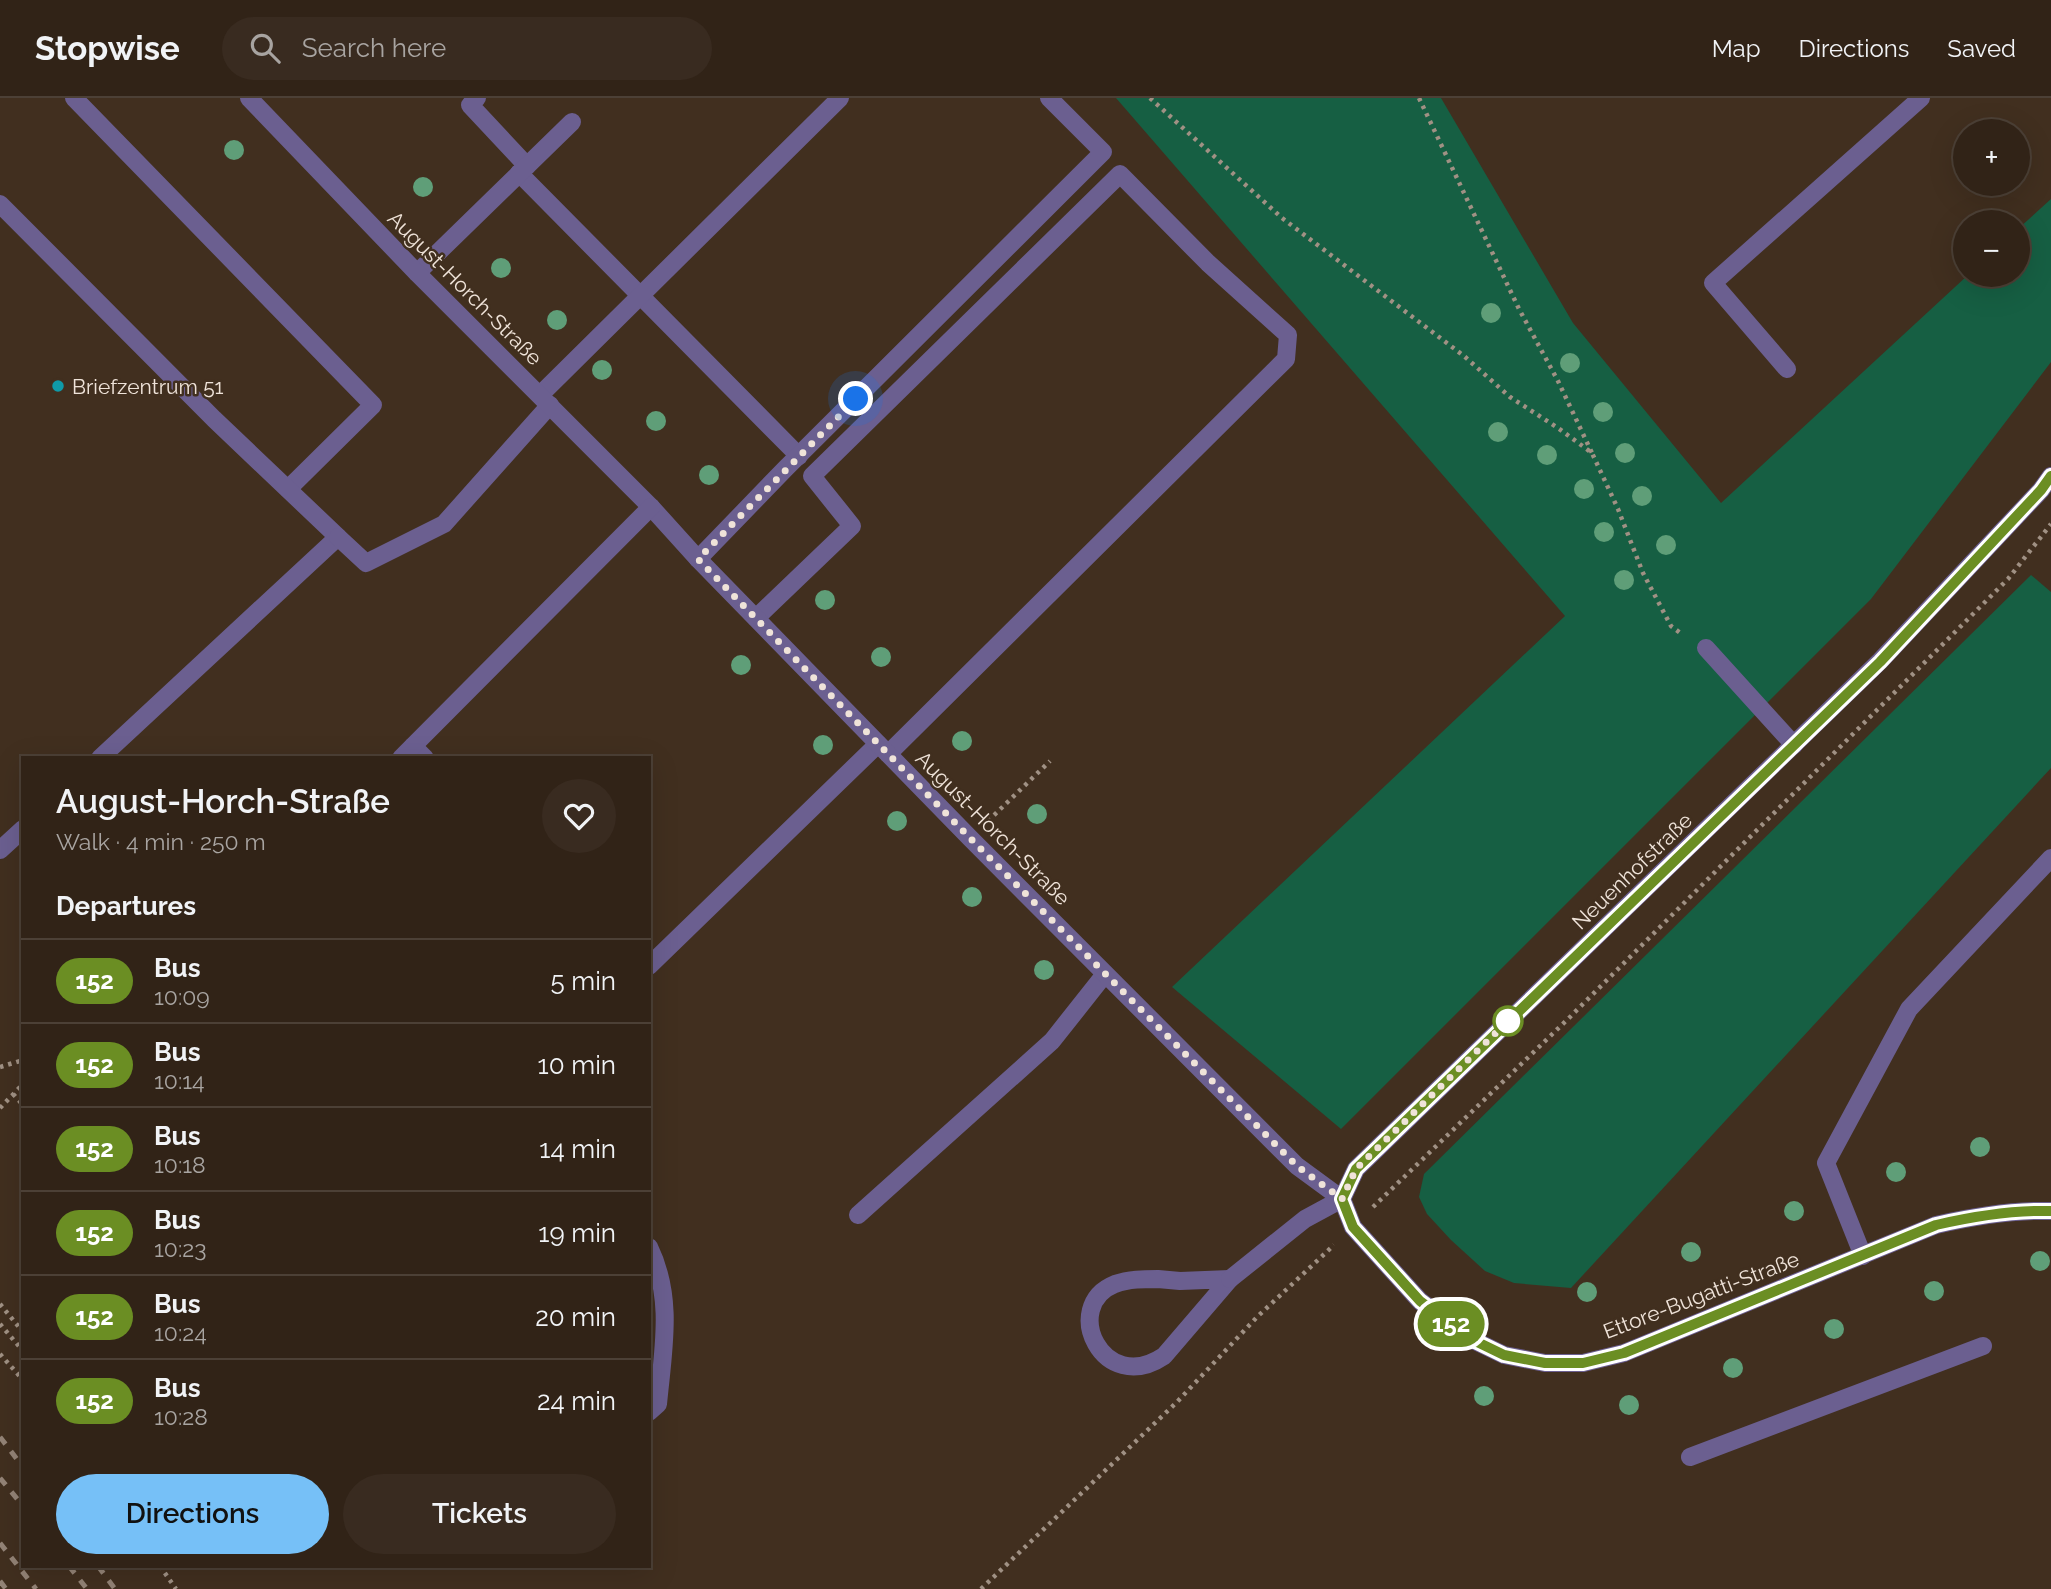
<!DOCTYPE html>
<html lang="en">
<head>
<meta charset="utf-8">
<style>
  body { margin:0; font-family:Raleway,sans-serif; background:#392b20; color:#f1f3f6; height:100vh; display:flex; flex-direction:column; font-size:26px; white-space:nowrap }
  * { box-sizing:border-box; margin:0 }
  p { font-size:23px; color:#a8a4a1 }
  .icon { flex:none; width:38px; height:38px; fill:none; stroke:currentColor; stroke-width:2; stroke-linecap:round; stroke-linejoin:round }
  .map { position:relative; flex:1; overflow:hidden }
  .sheet { position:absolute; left:21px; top:658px; width:630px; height:812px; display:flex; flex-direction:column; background:#312317; border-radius:0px; box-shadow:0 7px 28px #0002,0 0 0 2px #4c4036 }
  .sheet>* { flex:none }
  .badge { padding:0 14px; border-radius:23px; font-size:24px; line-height:46px }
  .fabs { position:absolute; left:1953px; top:21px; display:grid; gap:14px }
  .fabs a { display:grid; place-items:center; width:77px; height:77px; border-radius:50%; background:#312317; box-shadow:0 7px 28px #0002,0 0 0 2px #4c4036; font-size:35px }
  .you { position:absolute; width:35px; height:35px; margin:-18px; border:5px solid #fff; border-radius:50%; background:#1a73e8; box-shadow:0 0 0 10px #1a73e833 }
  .map>.badge { position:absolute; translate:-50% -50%; box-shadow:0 0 0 4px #fff }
  h2 { padding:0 35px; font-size:26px; line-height:63px }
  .round { display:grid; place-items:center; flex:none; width:74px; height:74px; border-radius:37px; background:#392b20 }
  .summary { display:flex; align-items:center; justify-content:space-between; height:119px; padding:0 35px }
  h1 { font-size:33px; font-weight:600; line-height:52px }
  .action { display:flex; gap:14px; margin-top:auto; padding:14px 35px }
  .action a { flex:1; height:80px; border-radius:42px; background:#76c0f7; color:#111; font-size:28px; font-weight:600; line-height:80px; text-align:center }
  .action a+a { background:#392b20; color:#f1f3f6 }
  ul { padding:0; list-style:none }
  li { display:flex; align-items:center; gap:21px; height:84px; padding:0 35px; border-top:2px solid #4c4036 }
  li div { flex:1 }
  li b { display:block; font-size:26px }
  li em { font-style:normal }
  li .badge { min-width:77px; font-weight:700; text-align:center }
  header { display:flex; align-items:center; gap:42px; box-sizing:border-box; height:98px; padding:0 35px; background:#312317; border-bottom:2px solid #4c4036 }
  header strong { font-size:33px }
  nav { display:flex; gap:38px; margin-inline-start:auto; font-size:24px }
  .search { width:490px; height:63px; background:#392b20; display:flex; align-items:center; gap:18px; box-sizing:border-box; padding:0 24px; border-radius:38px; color:#a8a4a1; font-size:26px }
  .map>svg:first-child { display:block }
  .green { fill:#165f43 }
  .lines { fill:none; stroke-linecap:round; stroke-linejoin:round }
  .path { stroke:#a09184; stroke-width:4.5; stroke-dasharray:3.5 5; stroke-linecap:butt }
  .lane { stroke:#6b5f90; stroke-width:18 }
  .street { stroke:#6b5f90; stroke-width:18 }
  .rail { stroke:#938376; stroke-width:5; stroke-dasharray:9 9; stroke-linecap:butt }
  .tree { fill:#5f9e78 }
  .line-casing { stroke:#fff; stroke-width:16 }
  .line { stroke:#6b8e23; stroke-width:10 }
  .walk { stroke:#efe3d9; stroke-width:7; stroke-dasharray:0 12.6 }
  .culture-dot { fill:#0f9aa8; stroke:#412f1f; stroke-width:2.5 }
  .stop-dot { fill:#fff; stroke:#6b8e23; stroke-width:3.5 }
  .labels { text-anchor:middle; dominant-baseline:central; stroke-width:5; stroke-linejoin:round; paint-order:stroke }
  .street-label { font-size:21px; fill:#efe3d9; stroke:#412f1f }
  .poi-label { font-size:21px; fill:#efe3d9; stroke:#412f1f; text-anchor:start }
</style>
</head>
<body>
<header>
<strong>Stopwise</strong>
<div class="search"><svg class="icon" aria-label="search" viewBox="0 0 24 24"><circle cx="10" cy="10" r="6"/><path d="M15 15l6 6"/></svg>Search here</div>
<nav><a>Map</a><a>Directions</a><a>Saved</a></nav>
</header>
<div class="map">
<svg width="2051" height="1491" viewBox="0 0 2051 1491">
  <rect width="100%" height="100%" fill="#412f1f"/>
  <!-- green -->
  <g class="green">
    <path d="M1116,0H1441L1573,225L1721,405L1968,177H2018V131L2051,101V264L1871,501L1341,1031L1172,889L1565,518Z"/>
    <path d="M2031,477L2051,494V670L1571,1190L1514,1185L1485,1173L1451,1142L1427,1116L1419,1099L1424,1076Z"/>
  </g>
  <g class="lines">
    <!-- path -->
    <g class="path">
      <path d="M1150,0L1282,120L1464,258L1510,299L1558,330L1592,355L1618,411L1643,475L1671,528L1683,537"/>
      <path d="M1419,0L1519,211L1558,283L1592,355"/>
      <path d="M988,723L1050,663"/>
      <path d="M0,969L23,962"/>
      <path d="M13,996L23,1007"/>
      <path d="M0,1010L23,986"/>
      <path d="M1373,1109L1570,919L2008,481L2051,426"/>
      <path d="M0,1206L23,1234"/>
      <path d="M0,1226L23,1253"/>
      <path d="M0,1256L23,1282"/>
      <path d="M160,1468L176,1491"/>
      <path d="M981,1491L1177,1304L1257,1219L1334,1147"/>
    </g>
    <!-- lane -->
    <g class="lane">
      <path d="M74,0L373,307L288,391"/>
      <path d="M477,0L470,7L527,68"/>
      <path d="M519,75L799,358"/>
      <path d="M0,106L214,321L338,439L100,660"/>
      <path d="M417,175L572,24"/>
      <path d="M1787,271L1713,185L1921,0"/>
      <path d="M540,297L840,0"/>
      <path d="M338,439L366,465L444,426L550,307"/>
      <path d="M698,461L786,370L1103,54L1049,0"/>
      <path d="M756,520L852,428L812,378L1120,76L1208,165L1288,237L1286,261L888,656"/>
      <path d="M1706,550L1794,647"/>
      <path d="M413,648L425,660"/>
      <path d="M0,752L23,731"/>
      <path d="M649,868L878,646"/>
      <path d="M858,1117L1052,943L1105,876"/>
      <path d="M649,1149C674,1200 663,1252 658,1306L649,1314"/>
      <path d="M1863,1158L1826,1065L1909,911L2051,760"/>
      <path d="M1690,1359L1983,1248"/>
    </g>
    <!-- street -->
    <g class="street">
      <path d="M249,0L417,175L651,409L698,461L970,740L1297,1068L1342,1101"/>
      <path d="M401,660L651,409"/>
      <path d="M1342,1101L1353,1129L1420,1203L1469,1240L1504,1257L1545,1265H1583L1624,1255L1936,1127C1975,1118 2012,1112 2051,1113"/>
      <path d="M1158,1181L1180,1183L1230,1181L1164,1258C1103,1299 1060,1208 1115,1186C1129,1181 1144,1181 1158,1181Z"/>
      <path d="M1230,1181L1305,1121L1342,1101L1356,1071L1880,563L2041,392L2051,378"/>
    </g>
    <!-- rail -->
    <g class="rail">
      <path d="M0,1339L23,1369"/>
      <path d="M0,1380L23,1408"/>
      <path d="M0,1445L36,1491"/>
      <path d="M69,1468L87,1491"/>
      <path d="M98,1468L115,1491"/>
      <path d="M0,1483L6,1491"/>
    </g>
  </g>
  <!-- trees -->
  <g class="tree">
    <circle cx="234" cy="52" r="10"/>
    <circle cx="423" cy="89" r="10"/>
    <circle cx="501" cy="170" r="10"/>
    <circle cx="1491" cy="215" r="10"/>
    <circle cx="557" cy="222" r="10"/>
    <circle cx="1570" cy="265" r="10"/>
    <circle cx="602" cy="272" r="10"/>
    <circle cx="1603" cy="314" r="10"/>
    <circle cx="656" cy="323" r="10"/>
    <circle cx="1498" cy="334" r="10"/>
    <circle cx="1625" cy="355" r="10"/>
    <circle cx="1547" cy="357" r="10"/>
    <circle cx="709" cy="377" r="10"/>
    <circle cx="1584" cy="391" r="10"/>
    <circle cx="1642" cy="398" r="10"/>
    <circle cx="1604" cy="434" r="10"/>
    <circle cx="1666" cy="447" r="10"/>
    <circle cx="1624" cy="482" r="10"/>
    <circle cx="825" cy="502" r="10"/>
    <circle cx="881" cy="559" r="10"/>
    <circle cx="741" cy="567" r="10"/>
    <circle cx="962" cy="643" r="10"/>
    <circle cx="823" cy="647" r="10"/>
    <circle cx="1037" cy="716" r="10"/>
    <circle cx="897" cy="723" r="10"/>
    <circle cx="972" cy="799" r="10"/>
    <circle cx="1044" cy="872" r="10"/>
    <circle cx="1980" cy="1049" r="10"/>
    <circle cx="1896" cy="1074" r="10"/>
    <circle cx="1794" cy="1113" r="10"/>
    <circle cx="1691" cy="1154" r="10"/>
    <circle cx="2040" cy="1163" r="10"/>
    <circle cx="1934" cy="1193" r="10"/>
    <circle cx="1587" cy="1194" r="10"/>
    <circle cx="1834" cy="1231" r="10"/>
    <circle cx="1733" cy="1270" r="10"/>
    <circle cx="1484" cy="1298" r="10"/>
    <circle cx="1629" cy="1307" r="10"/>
  </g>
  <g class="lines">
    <!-- line casing -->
    <g class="line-casing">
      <path id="line" d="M2051,378L2041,392L1880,564L1356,1071L1342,1101L1353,1129L1420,1203L1469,1240L1504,1257L1545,1265H1583L1624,1255L1936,1127C1975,1118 2012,1112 2051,1113"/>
    </g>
    <!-- line -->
    <use href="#line" class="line"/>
    <!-- walk -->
    <path class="walk" d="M856,301L698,461L970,740L1297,1068L1342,1101L1356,1071L1508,923"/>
  </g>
  <!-- markers -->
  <circle class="culture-dot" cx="58" cy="288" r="7"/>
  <circle class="stop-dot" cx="1508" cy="923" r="14"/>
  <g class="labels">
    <!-- street labels -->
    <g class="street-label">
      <text transform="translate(465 190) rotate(45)">August-Horch-Straße</text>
      <text transform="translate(993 730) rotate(45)">August-Horch-Straße</text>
      <text transform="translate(1632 773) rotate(-44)">Neuenhofstraße</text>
      <text transform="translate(1701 1197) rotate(-21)">Ettore-Bugatti-Straße</text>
    </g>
    <!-- poi labels -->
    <g class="poi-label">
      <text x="72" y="288">Briefzentrum 51</text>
    </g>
  </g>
</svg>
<div class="fabs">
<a>+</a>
<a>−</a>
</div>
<div class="you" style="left:856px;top:301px"></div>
<b class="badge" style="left:1451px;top:1226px;background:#6b8e23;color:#fff">152</b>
<section class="sheet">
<div class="summary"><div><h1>August-Horch-Straße</h1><p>Walk · 4 min · 250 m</p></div><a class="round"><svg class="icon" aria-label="heart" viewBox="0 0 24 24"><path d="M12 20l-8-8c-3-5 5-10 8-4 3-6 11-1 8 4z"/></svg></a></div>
<h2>Departures</h2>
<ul>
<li><span class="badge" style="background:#6b8e23;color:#fff">152</span><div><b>Bus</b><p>10:09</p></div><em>5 min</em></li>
<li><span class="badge" style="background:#6b8e23;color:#fff">152</span><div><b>Bus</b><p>10:14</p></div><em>10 min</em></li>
<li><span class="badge" style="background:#6b8e23;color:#fff">152</span><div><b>Bus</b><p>10:18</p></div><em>14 min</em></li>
<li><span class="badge" style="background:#6b8e23;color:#fff">152</span><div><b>Bus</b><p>10:23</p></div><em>19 min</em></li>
<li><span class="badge" style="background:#6b8e23;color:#fff">152</span><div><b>Bus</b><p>10:24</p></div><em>20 min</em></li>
<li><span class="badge" style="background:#6b8e23;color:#fff">152</span><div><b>Bus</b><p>10:28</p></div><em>24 min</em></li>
</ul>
<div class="action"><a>Directions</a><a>Tickets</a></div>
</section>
</div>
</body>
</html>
